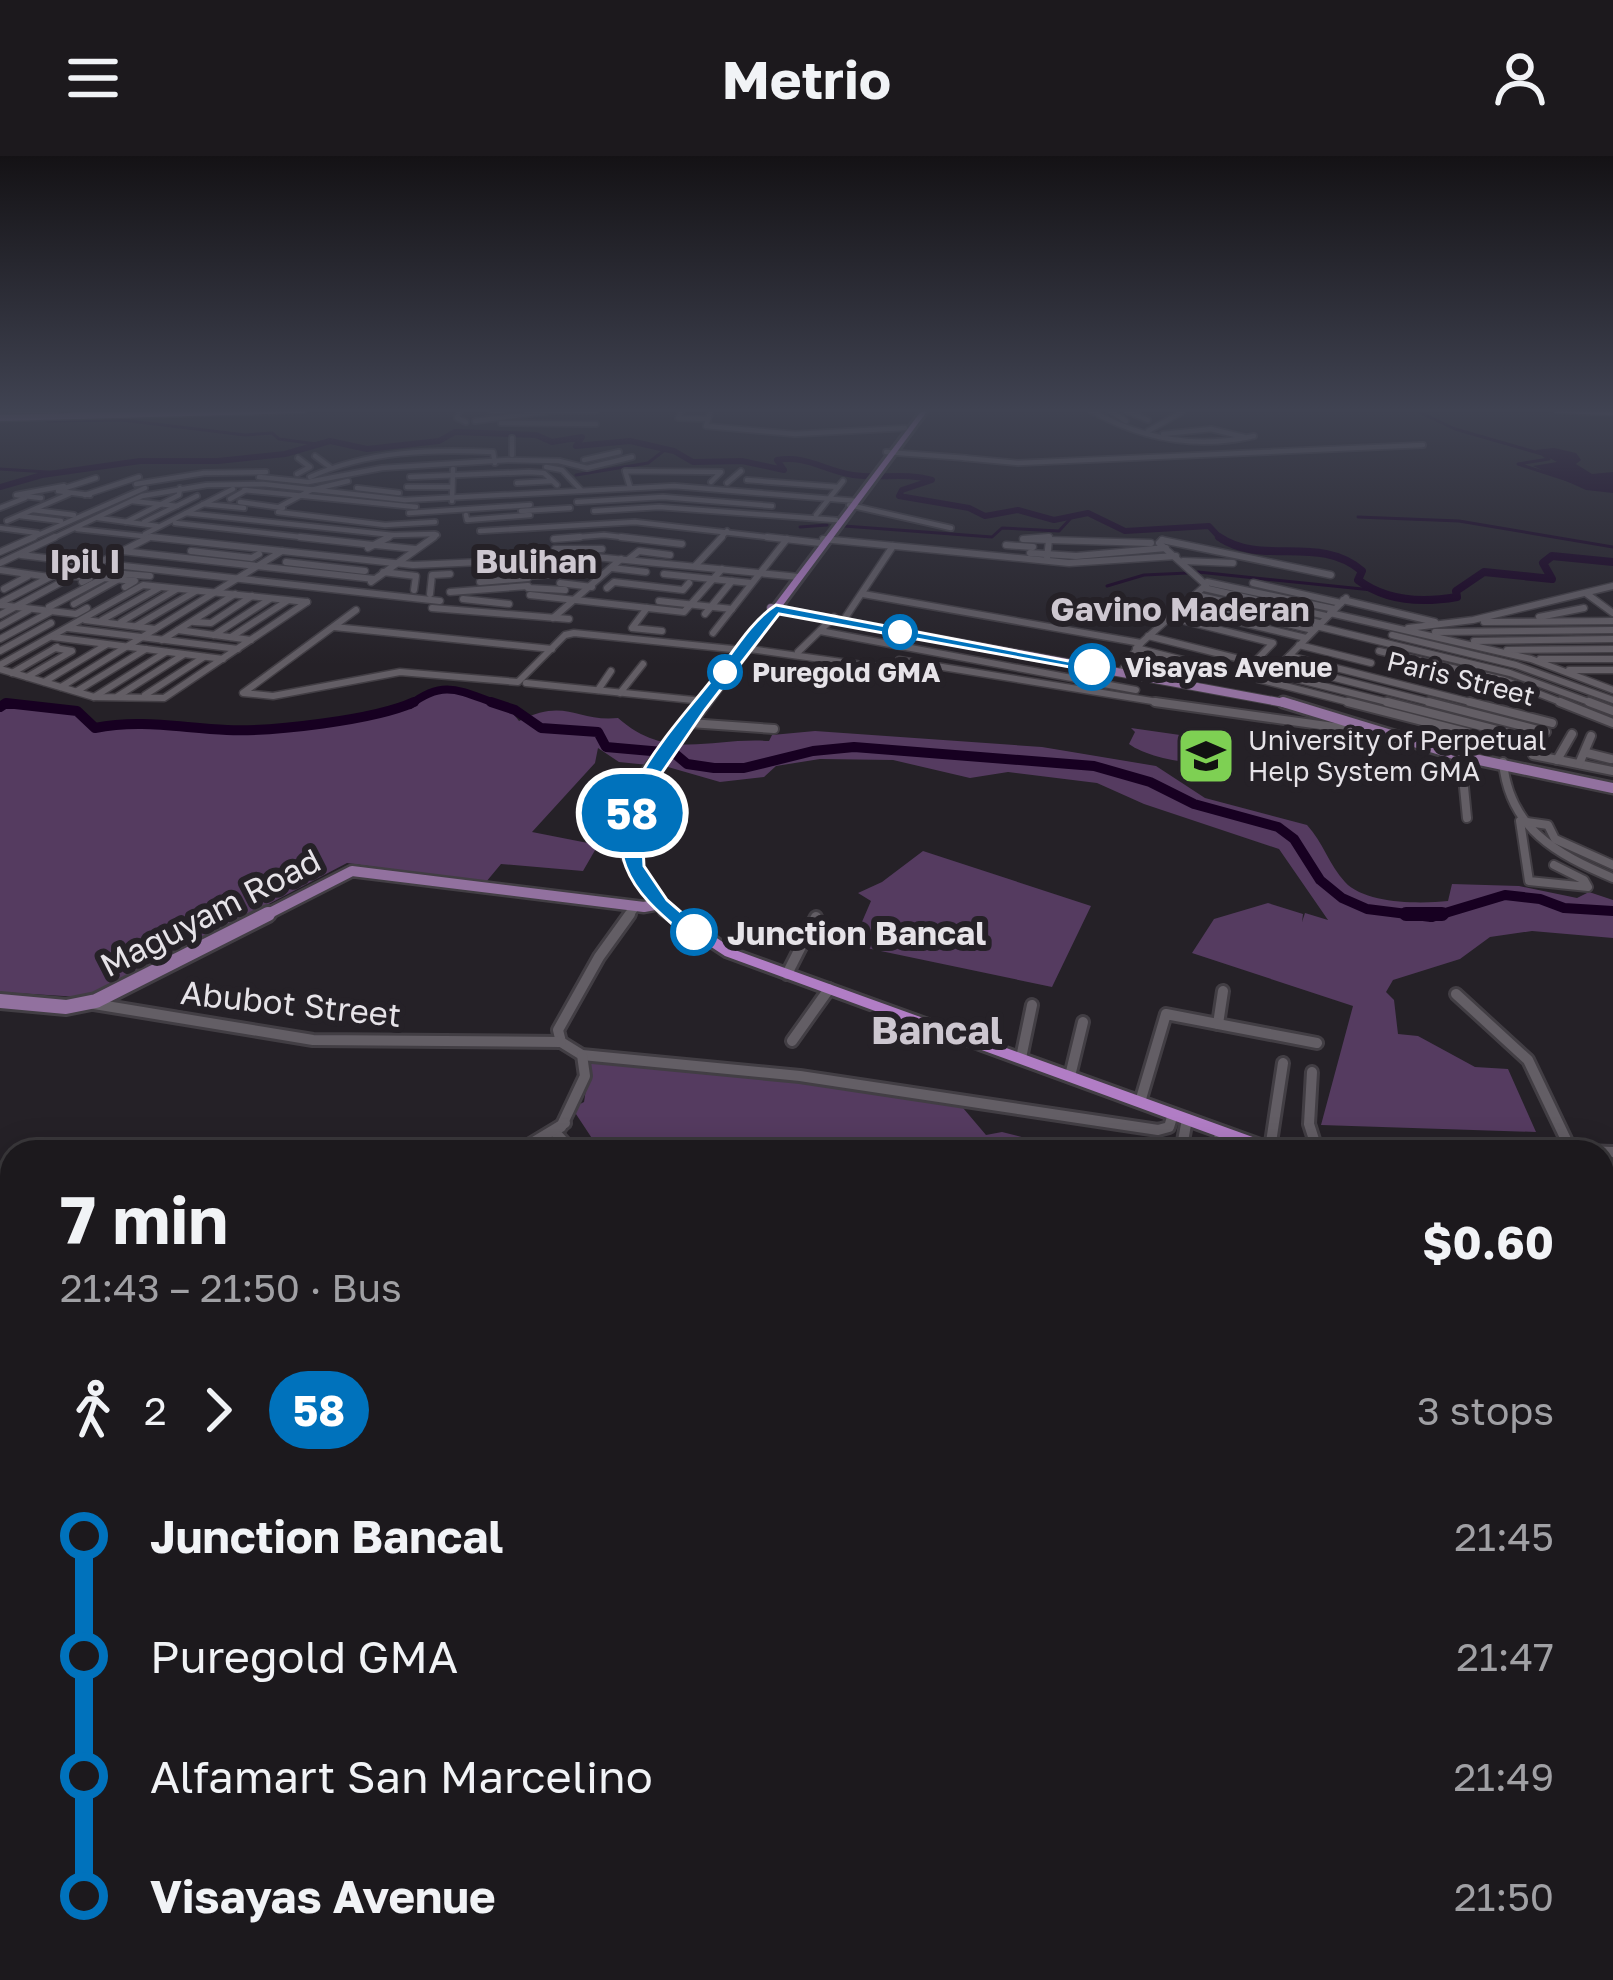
<!DOCTYPE html>
<html lang="en">
<head>
<meta charset="utf-8">
<style>
  body { margin:0; font-family:"Golos Text",sans-serif; background:#252226; color:#f1f3f6; height:100vh; display:flex; flex-direction:column; font-size:45px; white-space:nowrap }
  * { box-sizing:border-box; margin:0 }
  p { font-size:39px; color:#a0a0a4 }
  .icon { flex:none; width:66px; height:66px; fill:none; stroke:currentColor; stroke-width:2; stroke-linecap:round; stroke-linejoin:round }
  .map { position:relative; flex:1; overflow:hidden }
  .panel { position:absolute; left:0px; top:984px; width:1614px; height:840px; display:flex; flex-direction:column; background:#1c191d; border-radius:36px 36px 0 0; box-shadow:0 6px 30px #0003,0 0 0 3px #3a383b }
  .panel>* { flex:none }
  .badge { padding:0 24px; border-radius:39px; font-size:42px; line-height:78px }
  .map>.badge { position:absolute; translate:-50% -50%; box-shadow:0 0 0 6px #fff }
  .legs { display:flex; align-items:center; gap:18px; height:132px; padding:0 60px; font-size:39px }
  .legs p { margin-inline-start:auto }
  .head { display:flex; align-items:center; justify-content:space-between; height:204px; padding:0 60px }
  h1 { font-size:66px; font-weight:700; line-height:90px }
  ul { padding:0 60px; list-style:none }
  li { display:flex; align-items:center; gap:42px; height:120px; font-size:45px }
  li i { display:grid; place-items:center; width:18px; height:100%; margin:0 15px; background:currentColor }
  li i::after { content:''; width:30px; height:30px; margin:-15px; border:9px solid; border-radius:50%; background:#1c191d }
  li p { margin-inline-start:auto }
  li:first-child i { background:linear-gradient(#0000 50%,currentColor 0) }
  li:last-child i { background:linear-gradient(currentColor 50%,#0000 0) }
  header { display:flex; justify-content:space-between; align-items:center; height:156px; padding:0 60px; background:#1c191d; font-size:54px; font-weight:700 }
  .map>svg:first-child { display:block }
  .green { fill:#553b60 }
  .water { fill:#170021 }
  .lines { fill:none; stroke-linecap:round; stroke-linejoin:round }
  .stream-far1 { stroke:#170021; stroke-width:3 }
  .stream { stroke:#170021; stroke-width:4.5 }
  .river-far3 { stroke:#170021; stroke-width:6 }
  .river-far2 { stroke:#170021; stroke-width:8 }
  .river-far1 { stroke:#170021; stroke-width:10 }
  .river { stroke:#170021; stroke-width:14 }
  .minor-far3-casing { stroke:#423e44; stroke-width:8 }
  .minor-far2-casing { stroke:#423e44; stroke-width:9 }
  .minor-far1-casing { stroke:#423e44; stroke-width:12 }
  .minor-casing { stroke:#423e44; stroke-width:16 }
  .major-far3-casing { stroke:#423e44; stroke-width:9 }
  .major-far2-casing { stroke:#423e44; stroke-width:10 }
  .major-far1-casing { stroke:#423e44; stroke-width:15 }
  .major-casing { stroke:#423e44; stroke-width:20 }
  .highway-casing { stroke:#423e44; stroke-width:6 }
  .minor-far3 { stroke:#635e65; stroke-width:4.5 }
  .minor-far2 { stroke:#635e65; stroke-width:6 }
  .minor-far1 { stroke:#635e65; stroke-width:8 }
  .minor { stroke:#635e65; stroke-width:10 }
  .major-far3 { stroke:#92719f; stroke-width:6 }
  .major-far2 { stroke:#92719f; stroke-width:8 }
  .major-far1 { stroke:#92719f; stroke-width:10 }
  .major { stroke:#92719f; stroke-width:14 }
  .highway { fill:#b17dc5; fill-rule:evenodd }
  .line-1 { fill:#0072bc; stroke:#fff; stroke-width:3 }
  .stop-1-dot { fill:#fff; stroke:#0072bc; stroke-width:6 }
  .labels { text-anchor:middle; dominant-baseline:central; stroke-width:12; stroke-linejoin:round; paint-order:stroke }
  .far-stop-label { font-size:27px; font-weight:bold; fill:#e6e3e8; stroke:#252127; text-anchor:start }
  .far-street-label { font-size:27px; fill:#e6e3e8; stroke:#252127 }
  .far-poi-label { font-size:27px; fill:#e6e3e8; stroke:#252127; text-anchor:start }
  .far-quarter-label { font-size:33px; font-weight:bold; fill:#cdc7d0; stroke:#252127 }
  .street-label { font-size:33px; fill:#e6e3e8; stroke:#252127 }
  .stop-label { font-size:33px; font-weight:bold; fill:#e6e3e8; stroke:#252127; text-anchor:start }
  .quarter-label { font-size:39px; font-weight:bold; fill:#cdc7d0; stroke:#252127 }
</style>
</head>
<body>
<header><svg class="icon" aria-label="menu" viewBox="0 0 24 24"><path d="M4 6h16M4 12h16M4 18h16"/></svg>Metrio<svg class="icon" aria-label="person" viewBox="0 0 24 24"><circle cx="12" cy="8" r="4"/><path d="M4 21q1-7 8-7t8 7"/></svg></header>
<div class="map">
<svg width="1613" height="1824" viewBox="0 0 1613 1824">
  <rect width="100%" height="100%" fill="#252127"/>
  <!-- green -->
  <g class="green">
    <path d="M444,532C469,539 504,543 519,565C566,541 576,566 618,562C668,606 711,581 769,585L772,579L815,575L1042,591L1156,610L1205,642L1307,669C1323,686 1329,709 1345,726C1365,748 1420,748 1448,745L1452,728L1519,730L1577,742L1589,736L1613,744V782L1532,775L1490,781L1460,803L1393,824L1386,836L1394,844L1398,878L1418,880L1475,911L1508,913L1536,976L1321,969L1353,850L1192,797L1214,763L1268,747L1303,758L1302,766L1305,757L1328,764L1279,693L1144,648L1097,627L1008,616L970,622L893,604L820,603L776,610L764,621L720,626L668,611L619,606L598,592L595,607L532,676L598,689L583,715L501,708L486,726L347,707L109,832L79,841L0,836V554L8,550L73,557L90,573L111,574L136,566L230,575L315,568L412,550L431,534Z"/>
    <path d="M1131,572L1208,583L1225,592L1226,599C1206,614 1149,603 1129,588L1135,576Z"/>
    <path d="M923,695L1091,750L1052,831L852,789L871,745L858,737L882,726Z"/>
    <path d="M591,901L958,946L986,979L1002,976L1037,985L1025,996H601L572,952L584,946Z"/>
  </g>
  <!-- water -->
  <path class="water" d="M1554,292L1576,297L1581,304L1576,308L1592,318L1613,316V337L1586,334L1533,310L1557,306L1535,294Z"/>
  <g class="lines">
    <!-- stream-far1 -->
    <g class="stream-far1">
      <path d="M1417,255L1455,273L1542,298L1549,303L1518,308L1583,329"/>
      <path d="M47,265L122,264L245,279L272,277L279,283L316,288"/>
      <path d="M0,313L63,317"/>
      <path d="M576,319L648,307L666,293"/>
      <path d="M1358,361L1459,365L1613,391"/>
      <path d="M844,370L992,381L1002,372L1059,375L1070,363"/>
      <path d="M800,371L827,369"/>
      <path d="M1198,416L1372,434"/>
      <path d="M1107,430L1144,419L1188,417"/>
    </g>
    <!-- stream -->
    <path class="stream" d="M932,1812L958,1824"/>
    <!-- river-far3 -->
    <path class="river-far3" d="M0,331L42,319L140,305H218L285,298L330,285L367,293L439,285L455,276L536,279L552,286L582,281L576,290L630,285L674,295L693,306L742,305L784,314L777,304C807,299 825,315 853,319C880,323 905,316 932,324L902,334L899,340L969,352L985,360L1018,354L1054,364L1088,357L1125,375L1209,370L1222,384"/>
    <!-- river-far2 -->
    <g class="river-far2">
      <path d="M1219,381C1263,411 1319,378 1362,415L1358,424C1387,446 1423,447 1457,441L1456,435L1484,416L1552,423L1543,407L1552,400L1613,406"/>
      <path d="M3,549H25"/>
      <path d="M410,549C445,522 461,536 500,549"/>
    </g>
    <!-- river-far1 -->
    <g class="river-far1">
      <path d="M491,546L515,554L541,572L598,576L606,591L674,597L687,608L714,612H744L813,595L854,591L1094,610L1150,626L1194,648L1278,671L1294,683L1320,724L1342,742L1367,753L1431,761"/>
      <path d="M0,551L6,547L77,555L95,572C141,563 180,572 227,574C272,576 375,564 414,546"/>
      <path d="M1432,761L1505,739L1540,743L1564,752L1613,755"/>
    </g>
    <!-- river -->
    <path class="river" d="M1406,758H1442"/>
    <!-- minor-far3 casing -->
    <g class="minor-far3-casing">
      <g id="minor-far3">
        <path d="M135,254H179"/>
        <path d="M460,254L457,262L466,266"/>
        <path d="M682,254L678,262L708,263"/>
        <path d="M711,254L706,270L795,278L905,272"/>
        <path d="M1090,254C1141,283 1197,293 1254,280"/>
        <path d="M1109,254L1126,265"/>
        <path d="M1139,254L1126,255L1148,264"/>
        <path d="M73,256L119,254"/>
        <path d="M492,256L506,254"/>
        <path d="M0,259L56,257"/>
        <path d="M475,265L551,255H596"/>
        <path d="M501,267L596,268"/>
        <path d="M1148,275L1182,256"/>
        <path d="M1163,278L1211,273L1244,281"/>
        <path d="M512,282V299"/>
        <path d="M886,296L966,302"/>
        <path d="M315,300L330,311"/>
        <path d="M964,302L1018,307L1423,289"/>
        <path d="M584,304L619,296"/>
        <path d="M546,311L562,314L581,334"/>
        <path d="M297,318L310,311L298,302"/>
        <path d="M259,321L308,326L382,312L508,304L559,305L587,312L632,301"/>
        <path d="M310,321C368,295 430,293 493,296L495,307"/>
        <path d="M410,321L529,316L544,317L557,329"/>
        <path d="M747,324L838,331"/>
        <path d="M517,327L552,325"/>
        <path d="M727,327L741,315"/>
        <path d="M136,328L204,317L266,316"/>
        <path d="M407,331H452"/>
        <path d="M630,331L625,315L721,316L711,326"/>
        <path d="M357,332L399,337"/>
        <path d="M59,334L96,322"/>
        <path d="M244,334L416,351"/>
        <path d="M58,335L90,339"/>
        <path d="M85,339L139,321"/>
        <path d="M41,342L16,339L64,330"/>
        <path d="M230,343L246,334"/>
        <path d="M132,345L177,350"/>
        <path d="M452,345L453,313"/>
        <path d="M240,346L283,352"/>
        <path d="M577,346L663,341L772,350"/>
        <path d="M203,348L244,352"/>
        <path d="M849,349L951,372"/>
        <path d="M279,351L311,334L348,325"/>
        <path d="M0,352L25,342"/>
        <path d="M33,354L74,359"/>
        <path d="M521,355L570,352"/>
        <path d="M594,355L659,351L836,364"/>
        <path d="M278,356L385,369L435,366"/>
        <path d="M186,357L393,379"/>
        <path d="M409,357L530,349"/>
        <path d="M466,359L467,364L530,359"/>
        <path d="M816,359L843,325"/>
        <path d="M20,360L61,365"/>
        <path d="M98,362L157,370"/>
        <path d="M7,365L69,338"/>
        <path d="M126,366L179,339L180,332"/>
        <path d="M144,366L197,340"/>
        <path d="M175,367L327,384"/>
        <path d="M0,372L38,377"/>
        <path d="M77,373L179,384"/>
        <path d="M480,375L635,366L793,384"/>
        <path d="M145,378L233,333"/>
        <path d="M1049,381V384L1023,383Z"/>
        <path d="M554,383L604,379L647,384"/>
        <path d="M823,383L833,384"/>
        <path d="M27,384L145,332"/>
        <path d="M49,384L142,340L207,329L263,328L405,344L674,330L857,345"/>
        <path d="M383,384L393,379L435,378"/>
        <path d="M430,384L437,379"/>
        <path d="M719,384L727,375"/>
      </g>
    </g>
    <!-- minor-far2 casing -->
    <g class="minor-far2-casing">
      <g id="minor-far2">
        <path d="M151,381L413,409L595,401L799,421"/>
        <path d="M300,381L373,389"/>
        <path d="M621,381L682,388"/>
        <path d="M767,381L820,387"/>
        <path d="M1049,381V384L1023,383Z"/>
        <path d="M554,383L580,381"/>
        <path d="M823,383L1069,407L1176,400"/>
        <path d="M1049,384L1151,387"/>
        <path d="M1162,384L1331,419"/>
        <path d="M376,389L415,393"/>
        <path d="M1006,389L1033,391"/>
        <path d="M368,392L389,381"/>
        <path d="M555,393H602"/>
        <path d="M122,395L374,423"/>
        <path d="M191,395L252,402L259,398"/>
        <path d="M0,396L34,381"/>
        <path d="M1030,397L1076,400L1166,392"/>
        <path d="M1047,402L1049,384"/>
        <path d="M629,403L639,395L670,399"/>
        <path d="M1183,405L1233,407"/>
        <path d="M286,406L365,415"/>
        <path d="M0,407L55,381"/>
        <path d="M124,410L440,445"/>
        <path d="M695,410L722,381"/>
        <path d="M91,411L148,382"/>
        <path d="M612,412L646,416"/>
        <path d="M0,414L49,421"/>
        <path d="M383,416L416,420L414,434"/>
        <path d="M57,418L90,422L82,426"/>
        <path d="M124,418L150,420"/>
        <path d="M664,418L751,427"/>
        <path d="M528,420L566,417"/>
        <path d="M371,426L434,381"/>
        <path d="M480,426L528,422"/>
        <path d="M1207,426L1334,453"/>
        <path d="M560,427L592,431"/>
        <path d="M1253,427L1341,447"/>
        <path d="M528,432L565,434"/>
        <path d="M607,432L614,426L683,434L689,427"/>
        <path d="M1204,432L1326,460"/>
        <path d="M4,433L28,420"/>
        <path d="M450,436L528,430"/>
        <path d="M430,438L432,419L450,418"/>
        <path d="M863,438L1141,487"/>
        <path d="M1587,438L1613,457"/>
        <path d="M530,439L684,456L722,413"/>
        <path d="M1196,439L1319,467"/>
        <path d="M463,443L509,448"/>
        <path d="M1343,444L1435,466"/>
        <path d="M659,445L732,453"/>
        <path d="M1188,445L1243,458"/>
        <path d="M0,447L79,406L21,399"/>
        <path d="M74,448L119,423"/>
        <path d="M0,449L76,458L87,452"/>
        <path d="M49,451L104,422L135,425L125,431"/>
        <path d="M432,452L569,463"/>
        <path d="M647,452L632,472L662,475"/>
        <path d="M1180,452L1306,482"/>
        <path d="M356,454L243,537L273,540L400,516L518,526L565,479L574,477L742,494"/>
        <path d="M1330,457L1531,503L1613,534"/>
        <path d="M705,458L732,425"/>
        <path d="M0,459L71,421"/>
        <path d="M1254,460L1313,474"/>
        <path d="M1169,461L1273,487L1243,518"/>
        <path d="M1539,461L1584,452"/>
        <path d="M553,462L621,403"/>
        <path d="M85,464L155,473"/>
        <path d="M102,464L159,432"/>
        <path d="M843,465L893,390"/>
        <path d="M121,466L177,433"/>
        <path d="M194,466L211,467L252,440"/>
        <path d="M1484,466L1613,465"/>
        <path d="M0,470L29,454"/>
        <path d="M136,470L196,435"/>
        <path d="M1316,470L1510,517L1597,549"/>
        <path d="M334,471L552,493"/>
        <path d="M68,472L238,493"/>
        <path d="M1408,472L1473,464L1613,430"/>
        <path d="M178,474L251,484"/>
        <path d="M820,475L1136,534"/>
        <path d="M1435,476L1613,474"/>
        <path d="M713,477L787,383"/>
        <path d="M214,479L270,443"/>
        <path d="M1392,479L1516,509L1613,544"/>
        <path d="M1148,480L1276,512"/>
        <path d="M53,481L223,503"/>
        <path d="M231,481L287,445"/>
        <path d="M0,483L50,456"/>
        <path d="M162,484L235,438"/>
        <path d="M1474,485L1613,483"/>
        <path d="M1299,489L1371,507"/>
        <path d="M743,492L898,514"/>
        <path d="M1136,492L1360,549"/>
        <path d="M1507,494L1613,493"/>
        <path d="M0,495L51,467"/>
        <path d="M1379,495L1504,524L1568,549"/>
        <path d="M798,496L834,461"/>
        <path d="M1289,500L1482,549"/>
        <path d="M1540,503H1613"/>
        <path d="M899,504L1177,549"/>
        <path d="M1285,504L1346,442"/>
        <path d="M1280,508L1441,549"/>
        <path d="M0,509L143,429L307,446"/>
        <path d="M0,513L94,541L164,542L307,446"/>
        <path d="M1569,514H1613"/>
        <path d="M1121,516L1141,487L1206,429L1159,387L1162,384"/>
        <path d="M12,517L57,491"/>
        <path d="M1272,517L1399,549"/>
        <path d="M27,521L72,495L55,492"/>
        <path d="M44,526L106,489"/>
        <path d="M526,527L703,545"/>
        <path d="M61,531L282,395"/>
        <path d="M598,534L611,515"/>
        <path d="M77,535L146,493"/>
        <path d="M620,537L643,508"/>
        <path d="M145,539L204,501"/>
        <path d="M118,540L183,499"/>
        <path d="M94,541L166,496"/>
      </g>
    </g>
    <!-- minor-far1 casing -->
    <g class="minor-far1-casing">
      <g id="minor-far1">
        <path d="M1155,546L1370,576"/>
        <path d="M1348,546L1536,594"/>
        <path d="M1387,546L1540,585"/>
        <path d="M1429,546L1546,576"/>
        <path d="M1470,546L1552,567"/>
        <path d="M1560,546L1613,567"/>
        <path d="M1589,546L1613,555"/>
        <path d="M690,567L774,573"/>
        <path d="M1587,597L1611,603"/>
        <path d="M1533,599L1613,615"/>
        <path d="M1461,600L1467,662"/>
        <path d="M1557,604L1572,578"/>
        <path d="M1503,606C1509,672 1556,698 1613,722"/>
        <path d="M1579,608L1591,580"/>
        <path d="M1554,709L1584,724L1588,731L1529,725L1520,665L1548,669L1555,683L1613,709"/>
        <path d="M628,761L636,750"/>
      </g>
    </g>
    <!-- minor casing -->
    <g class="minor-casing">
      <g id="minor">
        <path d="M630,758L599,801L558,874L561,886L582,899L800,920L1158,974L1169,971L1173,958"/>
        <path d="M787,818L816,761"/>
        <path d="M1456,838L1528,904L1571,994"/>
        <path d="M88,847L313,884L561,886"/>
        <path d="M1218,868L1223,835"/>
        <path d="M792,885L829,833"/>
        <path d="M1021,902L1032,849"/>
        <path d="M1312,916L1309,968L1318,996"/>
        <path d="M1070,920L1083,866"/>
        <path d="M1140,946L1166,858L1317,887"/>
        <path d="M561,971L585,920L582,899"/>
        <path d="M554,975L573,996"/>
        <path d="M1219,975L1221,996"/>
        <path d="M1270,993L1283,907"/>
        <path d="M517,996L565,967"/>
        <path d="M1181,996L1187,963"/>
        <path d="M1347,996L1463,991L1613,996"/>
      </g>
    </g>
    <!-- major-far3 casing -->
    <g class="major-far3-casing">
      <g id="major-far3">
        <path d="M1557,254L1613,256"/>
        <path d="M0,262L303,254"/>
      </g>
    </g>
    <!-- major-far2 casing -->
    <g class="major-far2-casing">
      <path id="major-far2" d="M771,452L1295,549"/>
    </g>
    <!-- major-far1 casing -->
    <g class="major-far1-casing">
      <g id="major-far1">
        <path d="M1283,546L1460,600L1613,632"/>
        <path d="M262,761L352,715L644,751L660,748"/>
      </g>
    </g>
    <!-- major casing -->
    <g class="major-casing">
      <path id="major" d="M0,845L66,851L96,845L268,758"/>
    </g>
    <!-- highway casing -->
    <g class="highway-casing">
      <g id="highway">
        <path d="M922,254H928L700,561L696,562L636,637L629,655V693L671,752L735,794L1283,992L1285,996H1260L725,800L661,758L617,693V655L625,636L695,549L699,548Z"/>
        <path d="M1602,1108L1613,1112V1126L1602,1122Z"/>
      </g>
    </g>
    <!-- minor-far3 -->
    <use href="#minor-far3" class="minor-far3"/>
    <!-- minor-far2 -->
    <use href="#minor-far2" class="minor-far2"/>
    <!-- minor-far1 -->
    <use href="#minor-far1" class="minor-far1"/>
    <!-- minor -->
    <use href="#minor" class="minor"/>
    <!-- major-far3 -->
    <use href="#major-far3" class="major-far3"/>
    <!-- major-far2 -->
    <use href="#major-far2" class="major-far2"/>
    <!-- major-far1 -->
    <use href="#major-far1" class="major-far1"/>
    <!-- major -->
    <use href="#major" class="major"/>
    <!-- highway -->
    <use href="#highway" class="highway"/>
  </g>
  <!-- sky -->
  <linearGradient id="sky" x2="0" y2="1"><stop stop-color="#141215"/><stop offset="0.5" stop-color="#404352"/><stop offset="1" stop-color="#404352" stop-opacity="0"/></linearGradient>
  <rect width="1613" height="509" fill="url(#sky)"/>
  <!-- line-1 -->
  <path class="line-1" d="M776,449L1100,511L1092,515L779,458L705,554L648,637L641,655L644,710L667,744L704,776L686,780C664,761 637,740 626,711C601,646 673,573 710,526C729,503 750,465 776,449Z"/>
  <!-- icons -->
  <defs>
    <g id="university-square" transform="scale(3)"><rect x="-9" y="-9" width="18" height="18" rx="4" fill="#7ed053" stroke="#252127"/><path d="M0-5L7-2L0 1L-7-2ZM-4 1L0 2.5L4 1V4Q0 6-4 4Z" fill="#111"/></g>
  </defs>
  <g fill-rule="evenodd">
    <use href="#university-square" x="1206" y="600"/>
  </g>
  <!-- markers -->
  <g class="stop-1-dot">
    <circle cx="900" cy="476" r="15"/>
    <circle cx="1092" cy="511" r="21"/>
    <circle cx="725" cy="516" r="15"/>
    <circle cx="694" cy="776" r="21"/>
  </g>
  <g class="labels">
    <!-- far-stop labels -->
    <g class="far-stop-label">
      <text x="1125" y="511">Visayas Avenue</text>
      <text x="752" y="516">Puregold GMA</text>
    </g>
    <!-- far-street labels -->
    <g class="far-street-label">
      <text transform="translate(1461 522) rotate(14)">Paris Street</text>
    </g>
    <!-- far-poi labels -->
    <g class="far-poi-label">
      <text x="1248" y="584">University of Perpetual<tspan x="1248" dy="31">Help System GMA</tspan></text>
    </g>
    <!-- far-quarter labels -->
    <g class="far-quarter-label">
      <text x="85" y="404">Ipil I</text>
      <text x="536" y="404">Bulihan</text>
      <text x="1180" y="452">Gavino Maderan</text>
    </g>
    <!-- street labels -->
    <g class="street-label">
      <text transform="translate(210 756) rotate(-27)">Maguyam Road</text>
      <text transform="translate(291 847) rotate(6)">Abubot Street</text>
    </g>
    <!-- stop labels -->
    <g class="stop-label">
      <text x="727" y="776">Junction Bancal</text>
    </g>
    <!-- quarter labels -->
    <g class="quarter-label">
      <text x="937" y="873">Bancal</text>
    </g>
  </g>
</svg>
<b class="badge" style="left:632px;top:657px;background:#0072bc;color:#fff">58</b>
<section class="panel">
<div class="head"><div><h1>7 min</h1><p>21:43 – 21:50 · Bus</p></div><b>$0.60</b></div>
<div class="legs"><svg class="icon" aria-label="walk" viewBox="0 0 24 24"><circle cx="13" cy="4" r="2"/><path d="M13 8l-2 6 4 7M11 14l-3 7M7 12l3-4h3l4 4"/></svg>2<svg class="icon" aria-label="forward" viewBox="0 0 24 24"><path d="M9 5l7 7-7 7"/></svg><b class="badge" style="background:#0072bc;color:#fff">58</b><p>3 stops</p></div>
<ul>
<li><i style="color:#0072bc"></i><b>Junction Bancal</b><p>21:45</p></li>
<li><i style="color:#0072bc"></i><span>Puregold GMA</span><p>21:47</p></li>
<li><i style="color:#0072bc"></i><span>Alfamart San Marcelino</span><p>21:49</p></li>
<li><i style="color:#0072bc"></i><b>Visayas Avenue</b><p>21:50</p></li>
</ul>
</section>
</div>
</body>
</html>
